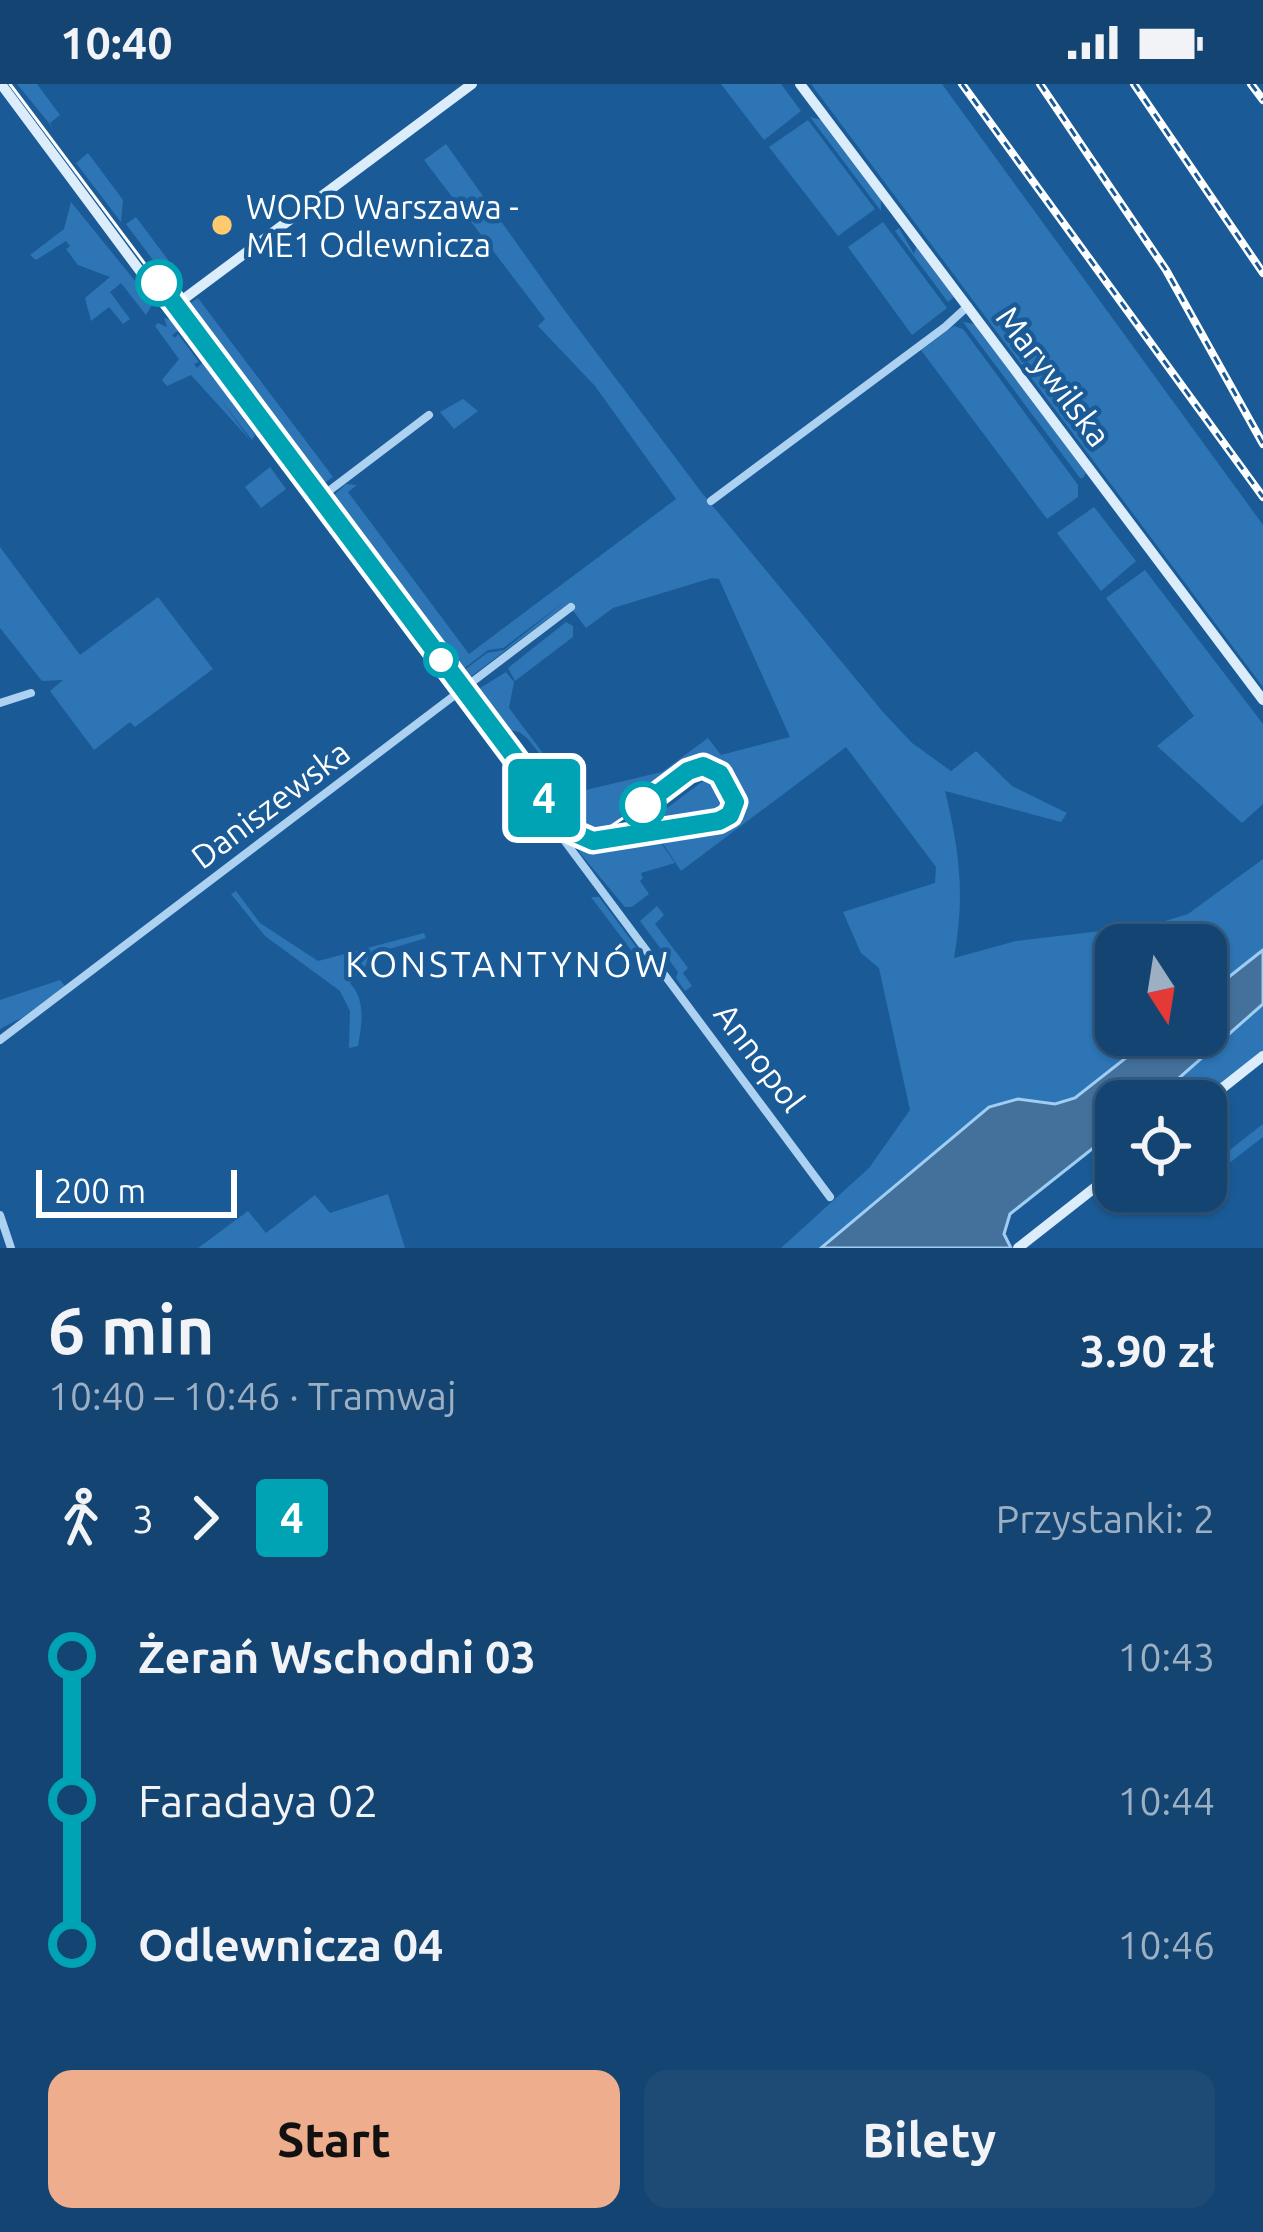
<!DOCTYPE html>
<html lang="pl">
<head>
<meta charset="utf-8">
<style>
  body { margin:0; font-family:Ubuntu,sans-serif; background:#1d4b76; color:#f1f3f6; height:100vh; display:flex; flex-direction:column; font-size:45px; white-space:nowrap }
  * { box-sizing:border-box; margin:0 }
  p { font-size:39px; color:#9db0c3 }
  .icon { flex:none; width:66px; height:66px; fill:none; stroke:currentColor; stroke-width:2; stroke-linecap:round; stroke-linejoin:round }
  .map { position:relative; height:1164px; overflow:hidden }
  .side { display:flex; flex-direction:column; background:#144471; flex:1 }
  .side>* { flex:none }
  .badge { padding:0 24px; border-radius:9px; font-size:42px; line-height:78px }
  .needle { width:78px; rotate:168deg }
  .controls { position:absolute; left:1095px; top:840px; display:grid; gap:24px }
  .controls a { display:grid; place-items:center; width:132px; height:132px; border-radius:24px; background:#144471; box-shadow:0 3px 9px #0004,0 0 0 3px #335c84; font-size:60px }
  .scale { position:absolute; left:36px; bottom:30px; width:201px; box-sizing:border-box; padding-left:12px; border:6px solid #fff; border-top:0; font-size:33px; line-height:42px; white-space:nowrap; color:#fff; -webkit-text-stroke:9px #1a5b97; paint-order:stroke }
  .map>.badge { position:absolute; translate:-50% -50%; box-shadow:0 0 0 6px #fff }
  .legs { display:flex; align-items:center; gap:18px; height:132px; padding:0 48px; font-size:39px }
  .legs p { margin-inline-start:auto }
  .overview { display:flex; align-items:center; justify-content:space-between; height:204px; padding:0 48px }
  h1 { font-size:66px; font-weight:700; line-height:90px }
  .action { display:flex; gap:24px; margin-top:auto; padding:24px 48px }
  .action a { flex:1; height:138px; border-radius:24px; background:#eead8d; color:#111; font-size:48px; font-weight:700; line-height:138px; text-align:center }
  .action a+a { background:#1d4b76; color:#f1f3f6 }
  ul { padding:0 48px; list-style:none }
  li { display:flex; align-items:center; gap:42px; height:144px; font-size:45px }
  li i { display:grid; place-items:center; width:18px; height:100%; margin:0 15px; background:currentColor }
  li i::after { content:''; width:30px; height:30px; margin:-15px; border:9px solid; border-radius:50%; background:#144471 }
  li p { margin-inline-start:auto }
  li:first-child i { background:linear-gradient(#0000 50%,currentColor 0) }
  li:last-child i { background:linear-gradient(currentColor 50%,#0000 0) }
  .status { display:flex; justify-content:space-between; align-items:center; height:84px; padding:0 60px; background:#144471; direction:ltr }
  .status svg { height:33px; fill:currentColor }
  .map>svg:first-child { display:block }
  .green { fill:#2d75b5 }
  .water { fill:#44719c; stroke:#a0cdf3; stroke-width:3 }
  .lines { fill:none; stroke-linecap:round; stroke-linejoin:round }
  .street { stroke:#add1f0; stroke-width:8 }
  .secondary { stroke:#dbecfb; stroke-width:10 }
  .tram { stroke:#fff; stroke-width:3 }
  .rail-casing { stroke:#fff; stroke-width:8 }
  .rail { stroke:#1a5b97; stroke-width:3; stroke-dasharray:9; stroke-linecap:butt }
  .line-1-casing { stroke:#fff; stroke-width:27 }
  .line-1 { stroke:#00a3b4; stroke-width:18 }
  .poi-dot { fill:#ffc96d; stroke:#1a5b97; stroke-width:4.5 }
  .stop-1-dot { fill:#fff; stroke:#00a3b4; stroke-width:6 }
  .labels { text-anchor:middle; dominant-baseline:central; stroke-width:9; stroke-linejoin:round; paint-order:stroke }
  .poi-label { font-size:33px; fill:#fff; stroke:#1a5b97; text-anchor:start }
  .street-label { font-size:33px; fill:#fff; stroke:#1a5b97 }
  .neighbourhood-label { font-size:36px; letter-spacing:3px; fill:#fff; stroke:#1a5b97 }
</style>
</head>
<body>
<div class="status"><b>10:40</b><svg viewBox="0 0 49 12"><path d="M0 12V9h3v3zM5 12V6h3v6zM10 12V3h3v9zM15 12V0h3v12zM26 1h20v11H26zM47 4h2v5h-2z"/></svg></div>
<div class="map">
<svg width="1263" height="1164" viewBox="0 0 1263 1164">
  <rect width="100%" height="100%" fill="#1a5b97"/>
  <!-- green -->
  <g class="green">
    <path d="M17,0H37L60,31L50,39L53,44Z"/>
    <path d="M721,0H781L801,27L764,56Z"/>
    <path d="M811,0H942L1263,441V603Z"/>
    <path d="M810,33L822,36L881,115V127Z"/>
    <path d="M808,36L875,125L838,152L769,63Z"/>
    <path d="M446,60L562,223L702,409L883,628L912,659L951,687L976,667L1012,702L1067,729L1061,738L945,707C960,769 965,811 954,874L1016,857L1152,841L1188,830L1263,775V866L1206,911V861H1116V951H1155L1075,1014L1055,1020L1018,1015L989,1023L821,1164H781L869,1084L910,1026L879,884L861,869L843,828L935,799L936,783L846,663L681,787L656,749C694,743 779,736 713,683L699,681L686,687L683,685L651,706L608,745H578L555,719L563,707L559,694L527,654L519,648L499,644L472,609L506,588L514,598L509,624L573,709L662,688L708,654L721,671L790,653L719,495L712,494L613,524L586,544L568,520L469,594L463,587L487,569L504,566L568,515L503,564L488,566L462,586L331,414L346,400L357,401L348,408L469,570L676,415L595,302L538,242L545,235L424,76Z"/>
    <path d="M88,69L123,116L121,138L76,79Z"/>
    <path d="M71,118L153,219L146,231L121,199L110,208L130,235L123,240L109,223L91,237L85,214L110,193L78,181L66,165L70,162L66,157L36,176L30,171L64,145Z"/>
    <path d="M136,133L180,192L171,200L126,140Z"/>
    <path d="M883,138L947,224L912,251L848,163Z"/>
    <path d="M899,144L914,170L916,163L954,213L948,218L895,147Z"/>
    <path d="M198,214L333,393L319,403L184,223Z"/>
    <path d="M164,234L172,236L179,246L172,251L175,254L178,250L199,278L194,280L197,284L203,278L255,351L252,356L219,314L251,357L191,291L167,302L162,296L179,275L155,242L158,239L167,243Z"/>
    <path d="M963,238L975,240L1086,389L1083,394H1080Z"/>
    <path d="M954,242L963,245L1078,401V413L1047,435L921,266Z"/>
    <path d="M463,315L478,327L454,345L440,328Z"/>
    <path d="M270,383L286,405L261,424L245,403Z"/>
    <path d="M1094,423L1136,477L1101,507L1057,449Z"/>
    <path d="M0,463L80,571L158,513L213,585L135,643L130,638L94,666L50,607L63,596L42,597L0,544Z"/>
    <path d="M1145,486L1263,640V720L1242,739L1157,662L1194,632L1106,514Z"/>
    <path d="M566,538L573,542V553L515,597L508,584Z"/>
    <path d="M703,697H709L718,710L728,704L733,717L727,731L654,746L661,741L655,733Z"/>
    <path d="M549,725C575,751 575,761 619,754L621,760L656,752L675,779L641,789L643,794L640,797L649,810L632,823H625L579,768L585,762L578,755L575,762Z"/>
    <path d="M236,807L260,839L318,877L424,849L426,854L369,871L365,883L350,899C366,917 362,939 358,962L349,964L350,927L340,907L265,852L231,810Z"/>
    <path d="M591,813H599L646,876V886Z"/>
    <path d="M657,822L664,831L655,840L688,884L683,889L692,902L685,907L676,894L678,888L640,837Z"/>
    <path d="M60,896L65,902L23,933L0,945V916Z"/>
    <path d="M1263,920V968L1200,1017H1156Z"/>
    <path d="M1263,1040V1053L1219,1087L1213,1079Z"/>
    <path d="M388,1110L405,1164H198L248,1127L266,1149L315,1111L330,1129Z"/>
  </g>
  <!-- water -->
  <path class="water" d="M1263,866V920L1153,1017H1116V1046L1010,1130L1004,1150L1011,1164H821L989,1023L1018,1015L1055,1020L1075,1014L1155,951H1206V911Z"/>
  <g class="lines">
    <!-- street -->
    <g class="street">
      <path d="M169,226L830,1113"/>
      <path d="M711,417L945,243L968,222"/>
      <path d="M313,419L429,331"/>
      <path d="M0,619L31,609"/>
      <path d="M0,956L571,523"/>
      <path d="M0,1131L11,1164"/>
    </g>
    <!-- secondary -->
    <g class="secondary">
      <path d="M1,0L169,226L472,0"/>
      <path d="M800,0L1263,616"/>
      <path d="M1206,1017L1263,972"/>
      <path d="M1018,1164L1116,1087"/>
    </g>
    <!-- tram -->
    <path class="tram" d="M10,0L570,747L593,757L719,737L732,728L734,712L717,687L698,683L601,749"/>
    <!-- rail casing -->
    <g class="rail-casing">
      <g id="rail">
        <path d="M962,0L1263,413"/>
        <path d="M1040,0L1166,186L1263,360"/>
        <path d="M1134,0L1263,189"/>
        <path d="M1251,0L1263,16"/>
      </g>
    </g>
    <!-- rail -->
    <use href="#rail" class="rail"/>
  </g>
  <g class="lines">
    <!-- line-1 casing -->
    <g class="line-1-casing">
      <path id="line-1" d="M159,199L570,747L593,757L719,737L730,731L735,718L720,690L703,682L688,687L643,721"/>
    </g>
    <!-- line-1 -->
    <use href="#line-1" class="line-1"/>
  </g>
  <!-- markers -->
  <circle class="poi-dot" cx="222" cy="141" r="12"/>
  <g class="stop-1-dot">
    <circle cx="159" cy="199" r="21"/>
    <circle cx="441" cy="576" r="15"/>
    <circle cx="643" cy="721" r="21"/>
  </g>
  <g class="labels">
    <!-- poi labels -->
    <g class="poi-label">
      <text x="246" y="122">WORD Warszawa -<tspan x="246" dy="38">ME1 Odlewnicza</tspan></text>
    </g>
    <!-- street labels -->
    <g class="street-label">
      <text transform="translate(1054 292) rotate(53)">Marywilska</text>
      <text transform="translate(270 720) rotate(-37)">Daniszewska</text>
      <text transform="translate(760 973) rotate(53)">Annopol</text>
    </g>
    <!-- neighbourhood labels -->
    <g class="neighbourhood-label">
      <text x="508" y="879">KONSTANTYNÓW</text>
    </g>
  </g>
</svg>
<div class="controls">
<a><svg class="needle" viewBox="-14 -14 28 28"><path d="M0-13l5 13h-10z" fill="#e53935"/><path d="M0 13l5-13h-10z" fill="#9db0c3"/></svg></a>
<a><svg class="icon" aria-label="locate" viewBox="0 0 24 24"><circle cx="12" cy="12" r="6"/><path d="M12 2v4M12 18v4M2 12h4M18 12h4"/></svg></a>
</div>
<div class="scale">200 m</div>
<b class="badge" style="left:544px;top:714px;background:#00a3b4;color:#fff">4</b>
</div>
<section class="side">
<div class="overview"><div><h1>6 min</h1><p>10:40 – 10:46 · Tramwaj</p></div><b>3.90 zł</b></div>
<div class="legs"><svg class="icon" aria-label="walk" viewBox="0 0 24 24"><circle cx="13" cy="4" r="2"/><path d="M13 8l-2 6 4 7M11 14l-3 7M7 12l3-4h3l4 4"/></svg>3<svg class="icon" aria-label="forward" viewBox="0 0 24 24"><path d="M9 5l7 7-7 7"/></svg><b class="badge" style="background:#00a3b4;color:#fff">4</b><p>Przystanki: 2</p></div>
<ul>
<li><i style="color:#00a3b4"></i><b>Żerań Wschodni 03</b><p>10:43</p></li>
<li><i style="color:#00a3b4"></i><span>Faradaya 02</span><p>10:44</p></li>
<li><i style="color:#00a3b4"></i><b>Odlewnicza 04</b><p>10:46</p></li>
</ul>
<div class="action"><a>Start</a><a>Bilety</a></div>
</section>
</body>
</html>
